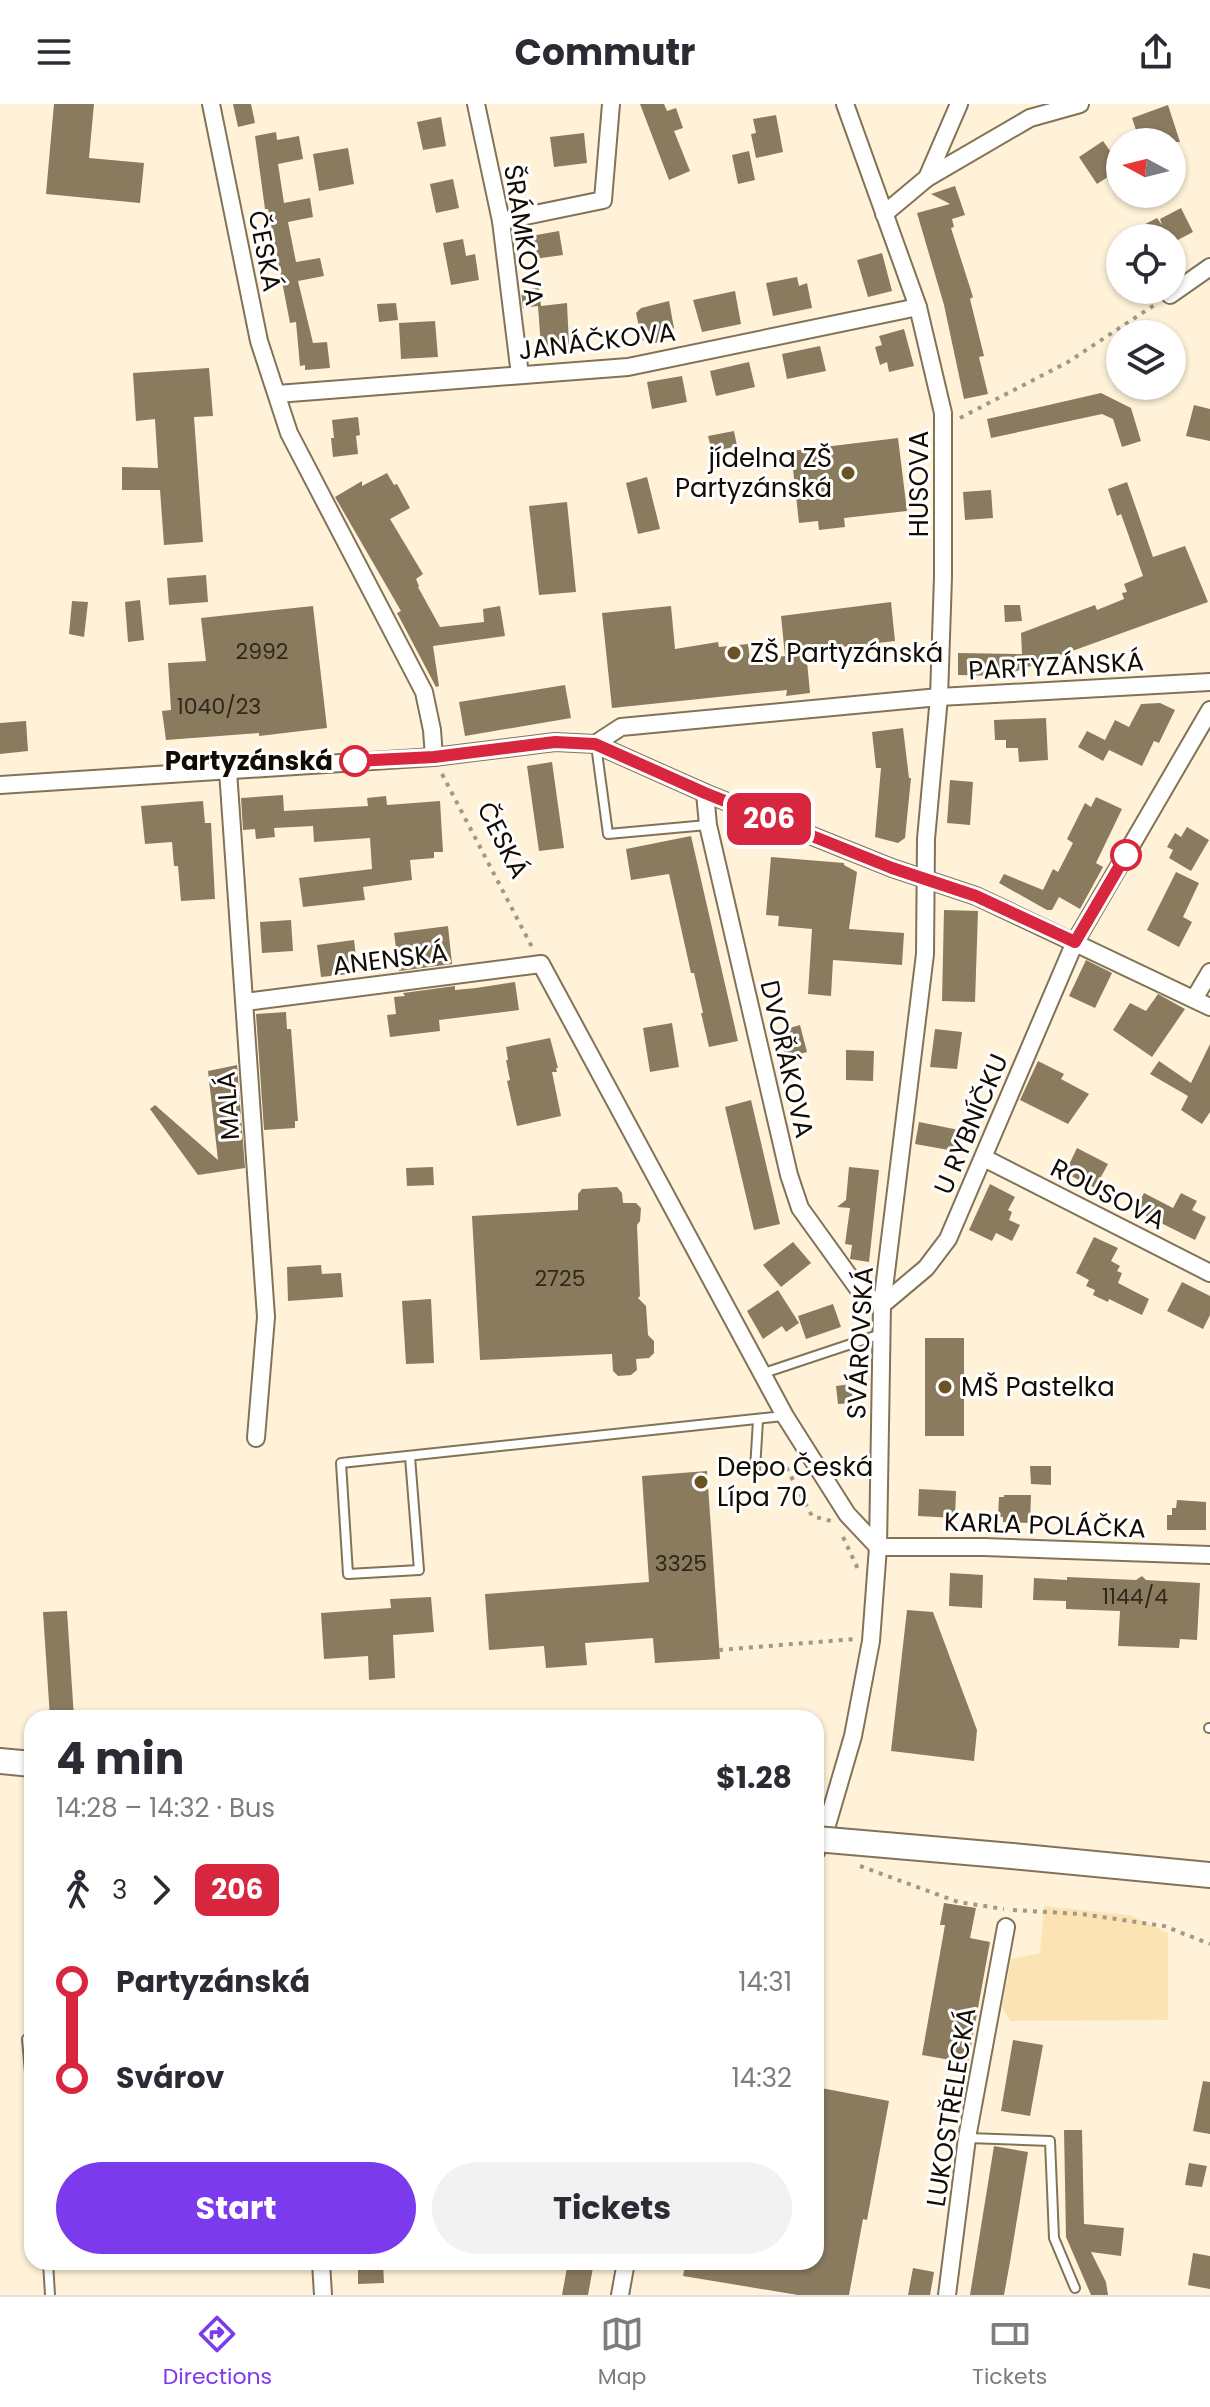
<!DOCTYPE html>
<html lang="en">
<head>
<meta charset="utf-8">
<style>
  body { margin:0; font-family:Poppins,sans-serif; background:#f2f2f3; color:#2b2b33; height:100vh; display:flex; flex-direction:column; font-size:30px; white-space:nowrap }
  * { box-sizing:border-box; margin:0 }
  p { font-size:26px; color:#7c7c81 }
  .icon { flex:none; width:44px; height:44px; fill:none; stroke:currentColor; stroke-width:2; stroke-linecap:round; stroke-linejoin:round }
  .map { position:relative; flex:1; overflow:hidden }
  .sheet { position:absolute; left:24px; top:1606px; width:800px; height:560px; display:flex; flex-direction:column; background:#fff; border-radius:24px; box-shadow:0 2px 6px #0004 }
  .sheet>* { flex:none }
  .badge { padding:0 16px; border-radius:12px; font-size:28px; line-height:52px }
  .needle { width:52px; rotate:277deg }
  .buttons { position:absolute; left:1106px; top:24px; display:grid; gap:16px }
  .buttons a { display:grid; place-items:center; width:80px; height:80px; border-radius:50%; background:#fff; box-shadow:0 2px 6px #0004; font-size:40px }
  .map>.badge { position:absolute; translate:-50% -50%; box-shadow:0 0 0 4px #fff }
  .legs { display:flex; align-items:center; gap:12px; height:88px; padding:0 32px; font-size:26px }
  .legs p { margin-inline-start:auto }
  .summary { display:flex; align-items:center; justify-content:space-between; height:136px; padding:0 32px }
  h1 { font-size:44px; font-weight:700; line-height:60px }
  .button { display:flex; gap:16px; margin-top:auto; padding:16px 32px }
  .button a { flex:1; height:92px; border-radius:48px; background:#7c3aed; color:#fff; font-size:32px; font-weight:700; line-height:92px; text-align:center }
  .button a+a { background:#f2f2f3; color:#2b2b33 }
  ul { padding:0 32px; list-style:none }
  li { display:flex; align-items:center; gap:28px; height:96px; font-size:30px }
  li i { display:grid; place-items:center; width:12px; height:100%; margin:0 10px; background:currentColor }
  li i::after { content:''; width:20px; height:20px; margin:-10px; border:6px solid; border-radius:50%; background:#fff }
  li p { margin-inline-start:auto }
  li:first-child i { background:linear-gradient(#0000 50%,currentColor 0) }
  li:last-child i { background:linear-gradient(currentColor 50%,#0000 0) }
  header { display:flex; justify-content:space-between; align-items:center; height:104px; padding:0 32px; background:#fff; font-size:36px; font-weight:700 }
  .dock { display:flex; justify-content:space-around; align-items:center; height:112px; border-top:2px solid #e1e1e2; background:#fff; font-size:22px; color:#7c7c81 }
  .dock a { display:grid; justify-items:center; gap:4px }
  .dock .active { color:#7c3aed }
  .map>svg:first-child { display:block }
  .green { fill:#fbe3b4 }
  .building { fill:#8a7b5f }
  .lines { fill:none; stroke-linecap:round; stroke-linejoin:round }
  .lane-casing { stroke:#827357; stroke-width:12 }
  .street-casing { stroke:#827357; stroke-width:20 }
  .primary-casing { stroke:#827357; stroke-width:28 }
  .path { stroke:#a39886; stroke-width:4; stroke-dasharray:4 6; stroke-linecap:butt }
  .lane { stroke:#fff; stroke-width:8 }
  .street { stroke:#fff; stroke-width:16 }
  .primary { stroke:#fff; stroke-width:24 }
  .primary-bridge-casing { stroke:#827357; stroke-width:28; stroke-linecap:butt }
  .primary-bridge { stroke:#fff; stroke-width:24 }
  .line-1-casing { stroke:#fff; stroke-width:18 }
  .line-1 { stroke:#d7263d; stroke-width:12 }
  .poi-dot { fill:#6a5323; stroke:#fff; stroke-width:3 }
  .stop-1-dot { fill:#fff; stroke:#d7263d; stroke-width:4 }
  .labels { text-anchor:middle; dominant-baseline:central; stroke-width:6; stroke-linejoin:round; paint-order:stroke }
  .number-label { font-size:22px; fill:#30281a }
  .street-label { font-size:26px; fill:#120c03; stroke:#fff }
  .poi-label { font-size:26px; fill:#120c03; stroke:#fff; text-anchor:start }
  .stop-label { font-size:26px; font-weight:bold; fill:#120c03; stroke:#fff; text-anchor:end }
</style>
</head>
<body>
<header><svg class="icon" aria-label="menu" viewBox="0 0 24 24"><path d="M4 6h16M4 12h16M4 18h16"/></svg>Commutr<svg class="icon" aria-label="share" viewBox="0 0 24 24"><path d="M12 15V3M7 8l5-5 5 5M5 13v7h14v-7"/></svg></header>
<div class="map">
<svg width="1210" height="2191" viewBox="0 0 1210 2191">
  <rect width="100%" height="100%" fill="#fff2d9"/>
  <!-- green -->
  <path class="green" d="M1044,1802L1129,1811L1168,1829V1916L1010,1917L1002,1903L1011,1855L1040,1849Z"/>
  <!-- building -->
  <g class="building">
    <path d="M54,0H94L89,54L144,59L140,99L46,90Z"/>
    <path d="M233,0H251L255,19L238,23Z"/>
    <path d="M640,0H664L667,7L676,4L683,24L674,27L690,67L669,76Z"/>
    <path d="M1168,1L1180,38H1140L1132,14Z"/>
    <path d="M776,11L783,48L756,54L751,30L756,29L753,15Z"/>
    <path d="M441,13L446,42L423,46L417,18Z"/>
    <path d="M276,28L277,36L299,32L303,55L278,60L284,99L310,94L313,113L288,118L296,158L320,154L324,172L298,177L313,239L327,238L330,264L305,266V261L300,262L296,218L290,219L268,105H265L255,32Z"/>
    <path d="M584,29L587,59L554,63L550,33Z"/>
    <path d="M1103,37L1120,61V65L1097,80L1079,53Z"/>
    <path d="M348,44L354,80L319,87L313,50Z"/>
    <path d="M749,47L755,76L738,80L732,51Z"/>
    <path d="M453,75L459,104L436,109L430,80Z"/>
    <path d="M955,82L965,111L952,115L954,123L951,124L973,193L970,195L984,252L979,253L988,290L964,295L944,201L917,109L950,100L931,90Z"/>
    <path d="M1181,104L1193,128L1172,139V134H1118L1157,114L1162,121L1160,115Z"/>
    <path d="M559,127L563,151L534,155L531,132Z"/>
    <path d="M463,135L466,152L475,150L479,176L451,181L443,139Z"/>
    <path d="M882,149L892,187L868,193L857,156Z"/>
    <path d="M797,173L799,182L807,179L812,204L773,212L766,179Z"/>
    <path d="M539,184L541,202L567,199L569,241L541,243L538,202L523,204L521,186Z"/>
    <path d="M735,187L741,220L702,228L693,196Z"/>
    <path d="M669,197L674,224L667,236L655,239L642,236L636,209L641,204Z"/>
    <path d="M396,199L398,216L379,218L377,200Z"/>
    <path d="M435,217L438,253L401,255L399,219Z"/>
    <path d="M904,225L914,262L889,268L887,258L880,261L875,243L882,241L879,232Z"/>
    <path d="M820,242L826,267L787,275L782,250Z"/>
    <path d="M749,258L755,283L716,292L710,267Z"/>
    <path d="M209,264L213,312L194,313L203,438L164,441L160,386H122V363L158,364L155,315L136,317L133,269Z"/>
    <path d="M682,272L687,298L652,305L647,278Z"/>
    <path d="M1101,289L1131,304L1141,337L1122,343L1113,315L1102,310L991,334L987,315Z"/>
    <path d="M1194,301L1210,305V337L1186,332Z"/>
    <path d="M358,313L360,331L356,332L358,350L333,353L331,334H334L332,316Z"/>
    <path d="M734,327L737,342L712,348L708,332Z"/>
    <path d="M898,334L907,407L844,414L845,423L819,426L818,417L799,419L791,347Z"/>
    <path d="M387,369L394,381L397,380L410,404L390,415L423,470L416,475L419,482L418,483L440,523L484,518L483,505L500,502L505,532L433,542L439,582L436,583L397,509L401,507L335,393L362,377V382Z"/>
    <path d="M647,373L660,425L638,430L626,379Z"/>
    <path d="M1127,378L1153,453L1185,442L1208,498L1003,572L958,571V549L1022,550L1021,529L1095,501L1097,506L1124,495L1122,489L1127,488L1124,480L1143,472L1121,410L1117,412L1108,385Z"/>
    <path d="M991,386L993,414L965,416L963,388Z"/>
    <path d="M567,398L576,488L539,491L529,402Z"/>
    <path d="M206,471L208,498L169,501L167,474Z"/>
    <path d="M140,496L144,536L128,538L125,498Z"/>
    <path d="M72,497L88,498L84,533L69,530Z"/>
    <path d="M891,498L895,537L806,547L810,589L786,592L787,586L612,604L602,509L671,502L675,545L718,538L719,543L748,540L750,556L785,552L781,512Z"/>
    <path d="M1004,501H1020L1022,517L1005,518Z"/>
    <path d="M313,502L327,624L259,632V629L166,636L162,607L171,606L168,559L206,557L201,514Z"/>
    <path d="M565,581L571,614L465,632L459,598Z"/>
    <path d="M1160,599L1175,606L1159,639L1154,637L1142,662L1109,646L1103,657L1078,643L1087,627L1105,636L1115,616L1129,623L1141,600Z"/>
    <path d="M1046,614L1048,656L1019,658L1018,644H1006V636H995L994,616Z"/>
    <path d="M26,617L28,647L0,650V619Z"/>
    <path d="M903,624L909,674H911L905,734L898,739L875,733L881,664H876L872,628Z"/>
    <path d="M552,658L564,744L539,747L527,662Z"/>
    <path d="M950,676L973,678L970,721L947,719Z"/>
    <path d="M283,691L284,707L368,702L367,694L386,692L387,701L440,697L443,748H434V754L410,756L412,776L363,783L365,796L303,803L299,774L372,765L370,734L314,738L313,722L274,724L275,733L256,735L255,725L243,726L241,694Z"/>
    <path d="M1096,693L1122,705L1096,759L1103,763L1080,805L1059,793L1052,806H1047L999,779L1004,770L1043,786L1053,765L1058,768L1073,739L1067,735L1085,699L1091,703Z"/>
    <path d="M203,697L205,719H211L215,795L181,797L178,762H174L172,738L145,740L141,702Z"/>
    <path d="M1187,723L1209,736L1191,767L1169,754L1173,746L1167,743L1175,729L1181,733Z"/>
    <path d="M691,732L738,937L709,943L701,909H703L694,869H691L669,770L631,776L626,745Z"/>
    <path d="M771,753L844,759V761L857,768L849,825L904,829L902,861L833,856L831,892L808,890L812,825L778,822L779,812L766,811Z"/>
    <path d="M1176,768L1199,779L1183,813L1192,818L1179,843L1147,826Z"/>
    <path d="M944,806L978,807L975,898L942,897Z"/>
    <path d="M291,816L293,847L262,849L260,818Z"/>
    <path d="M448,822L452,860L399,867L394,829Z"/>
    <path d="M354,836L358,869L321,873L317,841Z"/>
    <path d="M1086,856L1112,869L1095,904L1069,892Z"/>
    <path d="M515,878L519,906L439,916L440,927L390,933L387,911L396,910L394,893L405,892L403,889L455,882V886L476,884Z"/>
    <path d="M1158,890L1185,905L1152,953L1113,926L1130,899L1146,907Z"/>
    <path d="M286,908L287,925H291L298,1017H295V1024L264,1026L256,910Z"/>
    <path d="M672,919L679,963L650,968L643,924Z"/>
    <path d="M800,921L807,948L786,954L779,927Z"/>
    <path d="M935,925L962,928L957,965L930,963Z"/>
    <path d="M550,934L558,964H556L557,968H552L561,1012L517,1022L507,977L510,976L506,956H508L506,943Z"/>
    <path d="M1210,940V1008L1202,1020L1181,1006L1188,992L1150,970L1159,957L1191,979Z"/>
    <path d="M846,946L874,947L873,977L846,976Z"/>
    <path d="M1038,957L1064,970L1061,975L1089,990L1068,1020L1020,996Z"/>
    <path d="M237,961L245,1064L198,1071L150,1005L155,1001L218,1056L208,967Z"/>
    <path d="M751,996L780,1120L754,1126L725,1003Z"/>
    <path d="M919,1018L964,1027L960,1048L915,1040Z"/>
    <path d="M1077,1044L1108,1060L1095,1084L1065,1069Z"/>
    <path d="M433,1063L434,1081L407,1082L406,1064Z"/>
    <path d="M849,1063L879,1066L869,1158L850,1155L852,1141L845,1140L850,1104L837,1103L846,1096Z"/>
    <path d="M990,1080L1015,1093L1008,1106L1012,1108L1009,1116L1020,1121L1012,1137L996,1129L992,1137L969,1126Z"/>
    <path d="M617,1083L622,1089L623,1099H636L641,1104L640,1117L637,1121L640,1192L638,1194L646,1202L648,1231L654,1237V1249L649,1254L636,1255L637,1266L631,1271L618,1272L613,1267L612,1250L480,1256L472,1112L578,1106V1090L582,1085Z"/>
    <path d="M1144,1089L1173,1104L1181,1089L1197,1097L1192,1106L1206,1113L1195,1136L1135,1106Z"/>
    <path d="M1094,1133L1118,1144L1111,1157L1120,1162L1117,1167L1122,1169L1118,1179L1149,1195L1142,1211L1109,1195L1108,1198L1093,1191L1095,1186L1086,1182L1089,1176L1076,1169Z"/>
    <path d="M793,1138L811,1159L781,1183L763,1161Z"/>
    <path d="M321,1161L322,1170L341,1169L343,1193L288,1197L287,1163Z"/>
    <path d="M1182,1178L1210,1192V1211L1203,1225L1167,1207Z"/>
    <path d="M778,1186L799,1219L786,1228L782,1222L763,1235L747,1207Z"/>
    <path d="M431,1195L434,1259L406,1260L402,1197Z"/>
    <path d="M833,1200L841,1223L806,1235L798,1212Z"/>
    <rect x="925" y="1234" width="39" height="98"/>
    <path d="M851,1280L853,1299L838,1300L836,1282Z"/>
    <path d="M1030,1362H1051V1381L1031,1380Z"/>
    <path d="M707,1367L720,1555L655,1559L653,1534L585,1539L587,1561L546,1564L544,1542L489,1546L485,1490L649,1478L642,1372Z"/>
    <path d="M919,1385L956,1387L955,1414L918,1412Z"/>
    <path d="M1004,1391H1031L1030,1419L1003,1418V1413H998L999,1393H1004Z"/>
    <path d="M1177,1396L1206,1398V1426H1167V1411H1172V1404H1176Z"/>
    <path d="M950,1469L983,1471L982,1504L949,1502Z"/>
    <path d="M1142,1472L1146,1476L1200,1479L1197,1536L1180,1535L1179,1544L1118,1542L1120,1507L1066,1505V1497L1033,1496L1034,1474L1067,1476V1473L1136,1476Z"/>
    <path d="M431,1493L434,1528L393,1531L395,1574L369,1576L368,1552L324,1555L321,1509L391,1504L390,1495Z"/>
    <path d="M907,1506L933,1508L977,1626L974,1657L891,1647Z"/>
    <path d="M67,1507L74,1614H50L43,1508Z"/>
    <path d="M944,1799L976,1804L970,1834L990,1838L968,1959L922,1951L945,1821H940Z"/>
    <path d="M1013,1936L1043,1941L1030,2012L1001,2007Z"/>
    <path d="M1203,1977L1210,1978V2030L1193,2027Z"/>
    <path d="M816,1983L889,1997L867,2116L863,2115L849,2191H798L683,2172L686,2158H816V2135L821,2107L816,2106Z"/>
    <path d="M1064,2026H1082L1084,2120L1124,2124L1121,2152L1091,2148L1106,2178L1108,2191H1091L1066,2133Z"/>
    <path d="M994,2042L1028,2048L1010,2158L1004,2191H970Z"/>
    <path d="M1189,2059L1207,2062L1202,2083L1185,2081Z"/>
    <path d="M1193,2149L1210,2152V2185L1188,2181Z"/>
    <path d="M358,2158H383L384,2179L358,2180Z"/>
    <path d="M568,2158H594L588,2191H562Z"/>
    <path d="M913,2164L934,2168L930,2191H908Z"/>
  </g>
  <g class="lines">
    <!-- lane casing -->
    <g class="lane-casing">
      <g id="lane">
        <path d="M596,641L608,730L707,721"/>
        <path d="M761,1270L881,1230"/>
        <path d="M410,1353L419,1466L348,1470L341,1359L784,1312"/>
        <path d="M755,1366L758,1316"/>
        <path d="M1209,1624H1210"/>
        <path d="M27,1935L32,1991"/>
        <path d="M967,2034L1050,2037L1054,2134L1075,2184"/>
        <path d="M48,2158L50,2191"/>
      </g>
    </g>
    <!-- street casing -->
    <g class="street-casing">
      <g id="street">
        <path d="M211,0L259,237L289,329L424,588L432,626L434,653"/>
        <path d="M476,0L501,117L520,271"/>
        <path d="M927,74L1030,14L1080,0"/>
        <path d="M884,110L927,74L959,0"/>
        <path d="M501,117L603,96L611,0"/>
        <path d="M1170,191L1210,163"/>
        <path d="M277,290L628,263L918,203"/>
        <path d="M595,640L705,689L892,764L976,792L1210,903"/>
        <path d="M228,667L266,1213L256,1334"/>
        <path d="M0,681L434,653L555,638L595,640L621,623L939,593L1210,578"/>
        <path d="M705,689L708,721L789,1071L800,1104L859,1186L882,1201"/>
        <path d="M1194,895L1210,868"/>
        <path d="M245,898L541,860L785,1312L847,1410L878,1443"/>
        <path d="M984,1054L1210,1169"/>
        <path d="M882,1201L926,1164L948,1135L1075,838L1210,606"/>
        <path d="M878,1443H984L1210,1451"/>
        <path d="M816,1748L827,1721L853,1632L871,1537L878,1443L882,1201L925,850L926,735L939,593L943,473V309L918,203L845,0"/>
        <path d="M321,2158L323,2191"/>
        <path d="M620,2191L626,2158"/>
        <path d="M947,2191L967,2034L1006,1823"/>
      </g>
    </g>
    <!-- primary casing -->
    <g class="primary-casing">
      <g id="primary">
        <path d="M0,1657L32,1660"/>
        <path d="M1012,1752L1210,1771"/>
      </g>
    </g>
    <!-- path -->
    <g class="path">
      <path d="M960,314L1068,258L1156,200"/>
      <path d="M442,670L532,843"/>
      <path d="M768,1361H785L812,1412L831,1417"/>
      <path d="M843,1433L858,1465"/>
      <path d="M719,1546L855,1535"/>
      <path d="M860,1762L958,1798L1004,1805"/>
      <path d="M1013,1806L1081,1810L1164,1822L1210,1840"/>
    </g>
    <!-- lane -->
    <use href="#lane" class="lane"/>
    <!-- street -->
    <use href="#street" class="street"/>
    <!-- primary -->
    <use href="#primary" class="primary"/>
    <!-- primary-bridge casing -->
    <g class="primary-bridge-casing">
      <path id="primary-bridge" d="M816,1735L1012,1752"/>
    </g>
    <!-- primary-bridge -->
    <use href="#primary-bridge" class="primary-bridge"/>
  </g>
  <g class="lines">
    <!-- line-1 casing -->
    <g class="line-1-casing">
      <path id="line-1" d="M355,657L434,653L555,638L595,640L705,689L892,764L976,792L1075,838L1126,751"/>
    </g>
    <!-- line-1 -->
    <use href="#line-1" class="line-1"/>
  </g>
  <!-- markers -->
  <g class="poi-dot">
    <circle cx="848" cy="369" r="8"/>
    <circle cx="734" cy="549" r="8"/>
    <circle cx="945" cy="1283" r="8"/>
    <circle cx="701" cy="1378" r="8"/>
  </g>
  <g class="stop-1-dot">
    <circle cx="355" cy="657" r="14"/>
    <circle cx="1126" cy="751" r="14"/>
  </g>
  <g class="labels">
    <!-- number labels -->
    <g class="number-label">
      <text x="262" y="547">2992</text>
      <text x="219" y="602">1040/23</text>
      <text x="560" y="1174">2725</text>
      <text x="681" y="1459">3325</text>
      <text x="1135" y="1492">1144/4</text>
    </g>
    <!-- street labels -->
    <g class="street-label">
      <text transform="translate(524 131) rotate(81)">ŠRÁMKOVA</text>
      <text transform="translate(265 147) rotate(79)">ČESKÁ</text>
      <text transform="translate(597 237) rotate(-7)">JANÁČKOVA</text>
      <text transform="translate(919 380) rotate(-90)">HUSOVA</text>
      <text transform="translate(1056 562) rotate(-3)">PARTYZÁNSKÁ</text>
      <text transform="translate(503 736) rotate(63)">ČESKÁ</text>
      <text transform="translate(390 855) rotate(-7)">ANENSKÁ</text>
      <text transform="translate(787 955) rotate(77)">DVOŘÁKOVA</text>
      <text transform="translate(228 1002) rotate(-94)">MALÁ</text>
      <text transform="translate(971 1020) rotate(-67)">U RYBNÍČKU</text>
      <text transform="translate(1108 1090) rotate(27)">ROUSOVA</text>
      <text transform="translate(860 1239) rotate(-87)">SVÁROVSKÁ</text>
      <text transform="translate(1045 1421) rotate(2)">KARLA POLÁČKA</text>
      <text transform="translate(951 2003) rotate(-81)">LUKOSTŘELECKÁ</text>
    </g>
    <!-- poi labels -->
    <g class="poi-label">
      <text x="832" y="354" text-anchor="end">jídelna ZŠ<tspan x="832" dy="30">Partyzánská</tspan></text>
      <text x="750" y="549">ZŠ Partyzánská</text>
      <text x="961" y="1283">MŠ Pastelka</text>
      <text x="717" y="1363">Depo Česká<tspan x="717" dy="30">Lípa 70</tspan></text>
    </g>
    <!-- stop labels -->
    <g class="stop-label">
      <text x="333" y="657">Partyzánská</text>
    </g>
  </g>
</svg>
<div class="buttons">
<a><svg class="needle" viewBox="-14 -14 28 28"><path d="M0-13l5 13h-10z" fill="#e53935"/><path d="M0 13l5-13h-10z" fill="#7c7c81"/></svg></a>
<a><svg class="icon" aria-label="locate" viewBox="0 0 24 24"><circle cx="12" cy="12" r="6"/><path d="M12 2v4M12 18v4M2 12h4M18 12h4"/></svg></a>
<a><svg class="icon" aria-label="layers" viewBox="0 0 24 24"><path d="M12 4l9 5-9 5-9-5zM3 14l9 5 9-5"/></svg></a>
</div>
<b class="badge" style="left:769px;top:715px;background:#d7263d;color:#fff">206</b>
<section class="sheet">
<div class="summary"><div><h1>4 min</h1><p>14:28 – 14:32 · Bus</p></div><b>$1.28</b></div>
<div class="legs"><svg class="icon" aria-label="walk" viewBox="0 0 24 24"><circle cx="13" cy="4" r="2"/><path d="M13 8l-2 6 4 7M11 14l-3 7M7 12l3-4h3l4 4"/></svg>3<svg class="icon" aria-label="forward" viewBox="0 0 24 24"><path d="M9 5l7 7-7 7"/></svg><b class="badge" style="background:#d7263d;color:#fff">206</b></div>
<ul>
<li><i style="color:#d7263d"></i><b>Partyzánská</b><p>14:31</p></li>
<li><i style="color:#d7263d"></i><b>Svárov</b><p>14:32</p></li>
</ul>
<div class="button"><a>Start</a><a>Tickets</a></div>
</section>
</div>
<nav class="dock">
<a class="active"><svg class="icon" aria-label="directions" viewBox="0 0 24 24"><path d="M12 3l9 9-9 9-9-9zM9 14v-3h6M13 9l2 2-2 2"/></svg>Directions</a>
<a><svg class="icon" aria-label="map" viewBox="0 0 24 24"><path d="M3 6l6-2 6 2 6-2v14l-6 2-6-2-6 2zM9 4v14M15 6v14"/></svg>Map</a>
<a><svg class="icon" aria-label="tickets" viewBox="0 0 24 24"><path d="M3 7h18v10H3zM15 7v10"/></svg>Tickets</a>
</nav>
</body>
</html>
